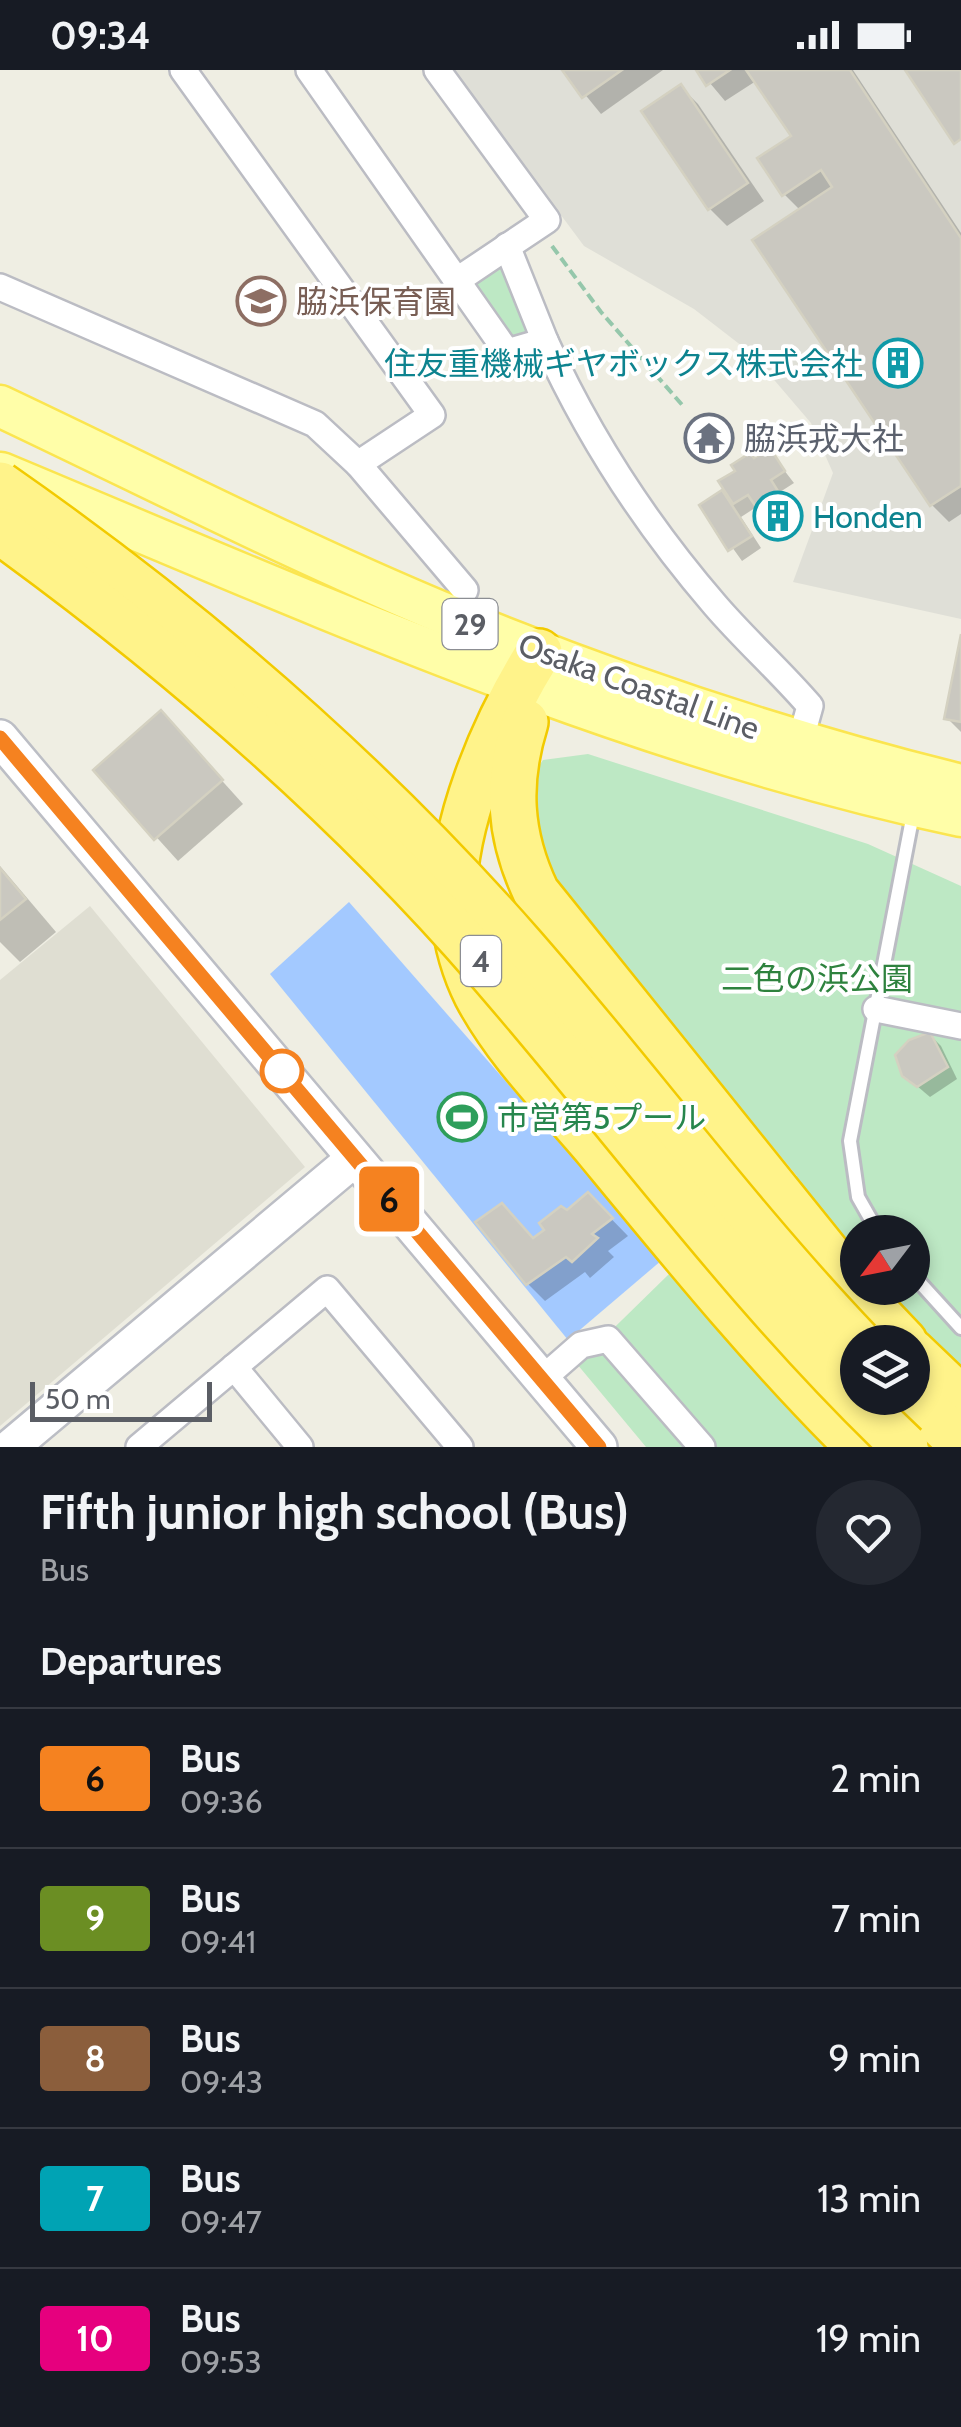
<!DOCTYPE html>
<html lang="en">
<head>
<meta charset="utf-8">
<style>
  body { margin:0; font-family:Cabin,"Noto Sans JP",sans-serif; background:#242831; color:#f1f3f6; height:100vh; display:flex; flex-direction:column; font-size:38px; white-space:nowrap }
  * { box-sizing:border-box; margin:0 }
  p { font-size:32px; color:#9ea1a6 }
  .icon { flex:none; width:55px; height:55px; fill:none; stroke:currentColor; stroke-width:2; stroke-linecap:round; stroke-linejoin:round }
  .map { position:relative; height:1377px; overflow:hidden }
  .details { display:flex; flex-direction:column; background:#171b24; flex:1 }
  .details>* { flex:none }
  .badge { padding:0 20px; border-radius:8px; font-size:35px; line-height:65px }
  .needle { width:65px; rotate:238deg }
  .tools { position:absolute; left:840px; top:1145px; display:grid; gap:20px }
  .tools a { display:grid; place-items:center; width:90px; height:90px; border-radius:50%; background:#171b24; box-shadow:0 5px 15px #0003; font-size:50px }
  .scale { position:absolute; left:30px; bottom:25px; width:182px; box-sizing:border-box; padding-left:10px; border:5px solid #5b5e65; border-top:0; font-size:28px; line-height:35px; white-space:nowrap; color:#5b5e65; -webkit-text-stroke:8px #fff; paint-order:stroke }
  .map>.badge { position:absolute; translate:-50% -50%; box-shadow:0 0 0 5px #fff }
  h2 { padding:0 40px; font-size:38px; line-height:90px }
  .round { display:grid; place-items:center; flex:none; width:105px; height:105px; border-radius:52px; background:#242831 }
  .headline { display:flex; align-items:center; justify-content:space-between; height:170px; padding:0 40px }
  h1 { font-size:48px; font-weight:700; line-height:75px }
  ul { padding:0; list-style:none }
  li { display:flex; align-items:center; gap:30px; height:140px; padding:0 40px; border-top:2px solid #363941 }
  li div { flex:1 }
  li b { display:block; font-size:38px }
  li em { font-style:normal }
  li .badge { min-width:110px; font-weight:700; text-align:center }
  .status { display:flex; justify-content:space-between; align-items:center; height:70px; padding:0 50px; background:#171b24; direction:ltr }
  .status svg { height:28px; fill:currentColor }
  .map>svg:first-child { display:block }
  .industrial { fill:#dfdfd7 }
  .education { fill:#dfded2 }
  .green { fill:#bde8c4; fill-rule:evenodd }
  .water { fill:#a3c9ff }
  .shadow { fill:#0003 }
  .building { fill:#cac8c0; stroke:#d4d1c1; stroke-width:2.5 }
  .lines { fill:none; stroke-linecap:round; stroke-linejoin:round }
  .lane-casing { stroke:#bbbcc3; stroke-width:18 }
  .street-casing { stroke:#bbbcc3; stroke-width:30 }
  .secondary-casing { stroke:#bcbec5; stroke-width:40 }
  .primary-casing { stroke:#fbe54f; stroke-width:45 }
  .highway-casing { stroke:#f2ca00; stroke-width:50 }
  .path { stroke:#95c7ab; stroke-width:4; stroke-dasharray:10 5; stroke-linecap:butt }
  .lane { stroke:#fff; stroke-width:12 }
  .street { stroke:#fff; stroke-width:25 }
  .secondary { stroke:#fff; stroke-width:35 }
  .primary { stroke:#fffea8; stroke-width:40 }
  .highway { stroke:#fff38a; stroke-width:45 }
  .highway-bridge-casing { stroke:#f2ca00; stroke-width:50; stroke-linecap:butt }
  .highway-bridge { stroke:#fff38a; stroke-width:45 }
  .line-casing { stroke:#fff; stroke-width:22 }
  .line { stroke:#f58220; stroke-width:15 }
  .stop-dot { fill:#fff; stroke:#f58220; stroke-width:5 }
  .labels { text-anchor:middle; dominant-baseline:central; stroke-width:8; stroke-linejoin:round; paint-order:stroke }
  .shield { fill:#fff; stroke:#8c8e93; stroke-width:2.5 }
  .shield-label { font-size:30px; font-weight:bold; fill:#5b5e65 }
  .education-label { font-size:32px; fill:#785e54; stroke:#fff; text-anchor:start }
  .culture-label { font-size:32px; fill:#0d838f; stroke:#fff; text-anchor:end }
  .worship-label { font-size:32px; fill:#5b616d; stroke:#fff; text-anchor:start }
  .street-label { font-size:32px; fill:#5b5e65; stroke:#fff }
  .park-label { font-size:32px; fill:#2e823e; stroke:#fff }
  .leisure-label { font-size:32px; fill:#27864d; stroke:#fff; text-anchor:start }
</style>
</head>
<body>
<div class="status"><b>09:34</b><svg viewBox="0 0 49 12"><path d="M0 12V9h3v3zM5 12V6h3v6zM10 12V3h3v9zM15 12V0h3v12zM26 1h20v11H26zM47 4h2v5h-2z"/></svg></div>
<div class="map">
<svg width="961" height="1377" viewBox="0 0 961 1377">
  <rect width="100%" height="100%" fill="#efeee3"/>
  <!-- industrial -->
  <path class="industrial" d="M453,0H961V549L793,512L833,403L811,353L751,283L694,239L584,176Z"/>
  <!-- education -->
  <path class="education" d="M90,836L305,1097L0,1356V910Z"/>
  <!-- green -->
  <g class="green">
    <path d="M505,182L540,268L508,276L461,211Z"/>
    <path d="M588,684L868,774L961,816V1377H646L577,1294L668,1205L797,1106L534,789L528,712L543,690ZM858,1162H912V1218H858ZM858,1272H912V1328H858Z"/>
  </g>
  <!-- water -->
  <path class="water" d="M349,832L662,1190L568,1270L270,904Z"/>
  <!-- shadow -->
  <g class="shadow">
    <path d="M565,0H663L601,44Z"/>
    <path d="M699,0H853L961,163V444L949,452L932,435L801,141L784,124L794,67L756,11L725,31Z"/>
    <path d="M681,17L698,34L764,131L727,156L710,139Z"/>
    <path d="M770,382L794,413L780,422L795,456L782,464L758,436L741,447L761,478L742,491L702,435Z"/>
    <path d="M961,576V662L947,648Z"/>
    <path d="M161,643L243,734L178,791L96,700Z"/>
    <path d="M0,796L56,862L20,892L0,872Z"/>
    <path d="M930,965L941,976L957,1009L930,1027L904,1005Z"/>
    <path d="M588,1125L628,1166L608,1181L614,1187L590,1208L585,1202L545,1231L528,1214L534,1170Z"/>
  </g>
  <!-- building -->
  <g class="building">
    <path d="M562,0H622L582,28Z"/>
    <path d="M696,0H730L706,16Z"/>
    <path d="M746,0H850L961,168V416L930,436L752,170L832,117L821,100L782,126L757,88L791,66Z"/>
    <path d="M905,0H961V69L954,74Z"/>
    <path d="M681,14L748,113L708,140L641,41Z"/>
    <path d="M770,378L785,401L771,410L783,429L760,443L748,425L733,434L718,411L735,401L731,395L750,383L754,388Z"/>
    <path d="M722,420L752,466L728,481L699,435Z"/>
    <path d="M780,431L792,450L775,461L763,442Z"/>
    <path d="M961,564V652L944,649Z"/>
    <path d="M161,640L223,710L154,770L93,700Z"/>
    <path d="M0,798L26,829L0,850Z"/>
    <path d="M930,962L948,997L917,1017L902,1006L895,985L909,970Z"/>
    <path d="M588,1122L613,1148L592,1164L598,1168L572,1192L566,1187L526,1215L475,1152L502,1133L533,1168L544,1160L539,1153L561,1136L567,1140Z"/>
  </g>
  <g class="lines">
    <!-- lane casing -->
    <g class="lane-casing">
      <g id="lane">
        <path d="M878,1162L858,1127L850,1071L912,749"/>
        <path d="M912,1204L961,1258"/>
      </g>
    </g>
    <!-- street casing -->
    <g class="street-casing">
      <g id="street">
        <path d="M183,0L432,345L358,394"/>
        <path d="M309,0L507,282L545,271C589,368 646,455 715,535C745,570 780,601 810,636L800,672"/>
        <path d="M437,0L547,150L456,211"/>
        <path d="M507,176L545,271"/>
        <path d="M0,217L315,354L358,394L465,520"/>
        <path d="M876,939L961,956"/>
        <path d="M234,1297L300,1377"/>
        <path d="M541,1310L581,1275L608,1269L702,1377"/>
        <path d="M139,1377L327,1219L460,1377"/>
      </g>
    </g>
    <!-- secondary casing -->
    <g class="secondary-casing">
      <g id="secondary">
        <path d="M0,668L599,1377"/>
        <path d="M11,1377L354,1089"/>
      </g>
    </g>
    <!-- primary casing -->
    <g class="primary-casing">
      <g id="primary">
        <path d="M0,336C146,405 290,479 438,541C608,612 782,671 961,715"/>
        <path d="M1,403C315,534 626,675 961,746"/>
      </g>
    </g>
    <!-- highway casing -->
    <g class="highway-casing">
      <g id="highway">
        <path d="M539,582C495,653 447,760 454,845C457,872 465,901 477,925C507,982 557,1031 598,1080C682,1182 765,1284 859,1377"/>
        <path d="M525,652C506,713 509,765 536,822L866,1232L904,1272"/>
        <path d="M912,1282L961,1329"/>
        <path d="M912,1327L961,1373"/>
      </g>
    </g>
    <!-- path -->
    <path class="path" d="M552,176L601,242L684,337"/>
    <!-- lane -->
    <use href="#lane" class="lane"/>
    <!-- street -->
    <use href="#street" class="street"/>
    <!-- secondary -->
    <use href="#secondary" class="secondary"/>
    <!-- primary -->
    <use href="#primary" class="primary"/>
    <!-- highway -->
    <use href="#highway" class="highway"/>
    <!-- highway-bridge casing -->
    <g class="highway-bridge-casing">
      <g id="highway-bridge">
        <path d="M0,415C191,548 366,699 520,874C635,1005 738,1146 858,1272"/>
        <path d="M0,461C178,590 344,733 488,899C627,1059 751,1231 905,1377"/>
      </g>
    </g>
    <!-- highway-bridge -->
    <use href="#highway-bridge" class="highway-bridge"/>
  </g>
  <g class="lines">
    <!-- line casing -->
    <g class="line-casing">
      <path id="line" d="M0,668L599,1377"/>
    </g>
    <!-- line -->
    <use href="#line" class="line"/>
  </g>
  <!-- icons -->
  <defs>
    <g id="school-ring" transform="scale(2.5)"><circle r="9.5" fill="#fff" stroke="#8d6e63" stroke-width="1.5"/><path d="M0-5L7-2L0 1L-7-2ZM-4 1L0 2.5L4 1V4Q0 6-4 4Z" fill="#8d6e63"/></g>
    <g id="building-ring" transform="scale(2.5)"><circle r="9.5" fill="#fff" stroke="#0f9aa8" stroke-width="1.5"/><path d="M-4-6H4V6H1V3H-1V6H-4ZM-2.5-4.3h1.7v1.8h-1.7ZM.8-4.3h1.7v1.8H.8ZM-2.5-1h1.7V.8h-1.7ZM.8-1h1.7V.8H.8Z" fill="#0f9aa8"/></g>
    <g id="temple-ring" transform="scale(2.5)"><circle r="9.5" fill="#fff" stroke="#6b7280" stroke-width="1.5"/><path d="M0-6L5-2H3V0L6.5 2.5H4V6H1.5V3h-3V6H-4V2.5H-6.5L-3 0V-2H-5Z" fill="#6b7280"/></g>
    <g id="stadium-ring" transform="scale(2.5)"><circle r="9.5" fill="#fff" stroke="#2e9e5b" stroke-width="1.5"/><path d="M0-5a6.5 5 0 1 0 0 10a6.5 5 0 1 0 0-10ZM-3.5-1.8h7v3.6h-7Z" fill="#2e9e5b"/></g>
  </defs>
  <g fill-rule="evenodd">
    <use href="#school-ring" x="261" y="231"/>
    <use href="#building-ring" x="898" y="293"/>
    <use href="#temple-ring" x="709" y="368"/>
    <use href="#building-ring" x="778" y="446"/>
    <use href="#stadium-ring" x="462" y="1047"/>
  </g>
  <!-- markers -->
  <circle class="stop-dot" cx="282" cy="1001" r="20"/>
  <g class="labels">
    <!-- shield labels -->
    <g class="shield">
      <rect x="442.5" y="529" width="55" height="50" rx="8"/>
      <rect x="461" y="866" width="40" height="50" rx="8"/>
    </g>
    <g class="shield-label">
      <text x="470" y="554">29</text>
      <text x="481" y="891">4</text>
    </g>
    <!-- education labels -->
    <g class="education-label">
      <text x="296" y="231">脇浜保育園</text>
    </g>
    <!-- culture labels -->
    <g class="culture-label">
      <text x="863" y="293">住友重機械ギヤボックス株式会社</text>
      <text x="813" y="446" text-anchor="start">Honden</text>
    </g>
    <!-- worship labels -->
    <g class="worship-label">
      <text x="744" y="368">脇浜戎大社</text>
    </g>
    <!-- street labels -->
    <g class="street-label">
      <text transform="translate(639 616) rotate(20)">Osaka Coastal Line</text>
    </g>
    <!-- park labels -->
    <g class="park-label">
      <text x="817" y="908">二色の浜公園</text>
    </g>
    <!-- leisure labels -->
    <g class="leisure-label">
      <text x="497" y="1047">市営第5プール</text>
    </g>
  </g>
</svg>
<div class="tools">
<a><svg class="needle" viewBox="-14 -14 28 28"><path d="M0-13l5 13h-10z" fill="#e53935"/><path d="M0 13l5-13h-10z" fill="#9ea1a6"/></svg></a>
<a><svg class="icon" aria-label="layers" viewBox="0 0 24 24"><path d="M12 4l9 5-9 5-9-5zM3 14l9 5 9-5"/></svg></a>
</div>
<div class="scale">50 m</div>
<b class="badge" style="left:389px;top:1129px;background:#f58220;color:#111">6</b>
</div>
<section class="details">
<div class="headline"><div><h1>Fifth junior high school (Bus)</h1><p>Bus</p></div><a class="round"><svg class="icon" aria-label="heart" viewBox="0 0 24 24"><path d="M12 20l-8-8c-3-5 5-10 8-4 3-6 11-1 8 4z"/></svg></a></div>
<h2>Departures</h2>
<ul>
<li><span class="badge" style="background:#f58220;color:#111">6</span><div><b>Bus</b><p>09:36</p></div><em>2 min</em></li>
<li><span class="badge" style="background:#6b8e23;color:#fff">9</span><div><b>Bus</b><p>09:41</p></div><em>7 min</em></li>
<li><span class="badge" style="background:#8b5e3c;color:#fff">8</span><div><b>Bus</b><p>09:43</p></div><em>9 min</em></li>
<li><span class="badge" style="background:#00a3b4;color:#fff">7</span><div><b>Bus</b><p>09:47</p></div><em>13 min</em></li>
<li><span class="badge" style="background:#e6007e;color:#fff">10</span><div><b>Bus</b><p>09:53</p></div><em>19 min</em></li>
</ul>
</section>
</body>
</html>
